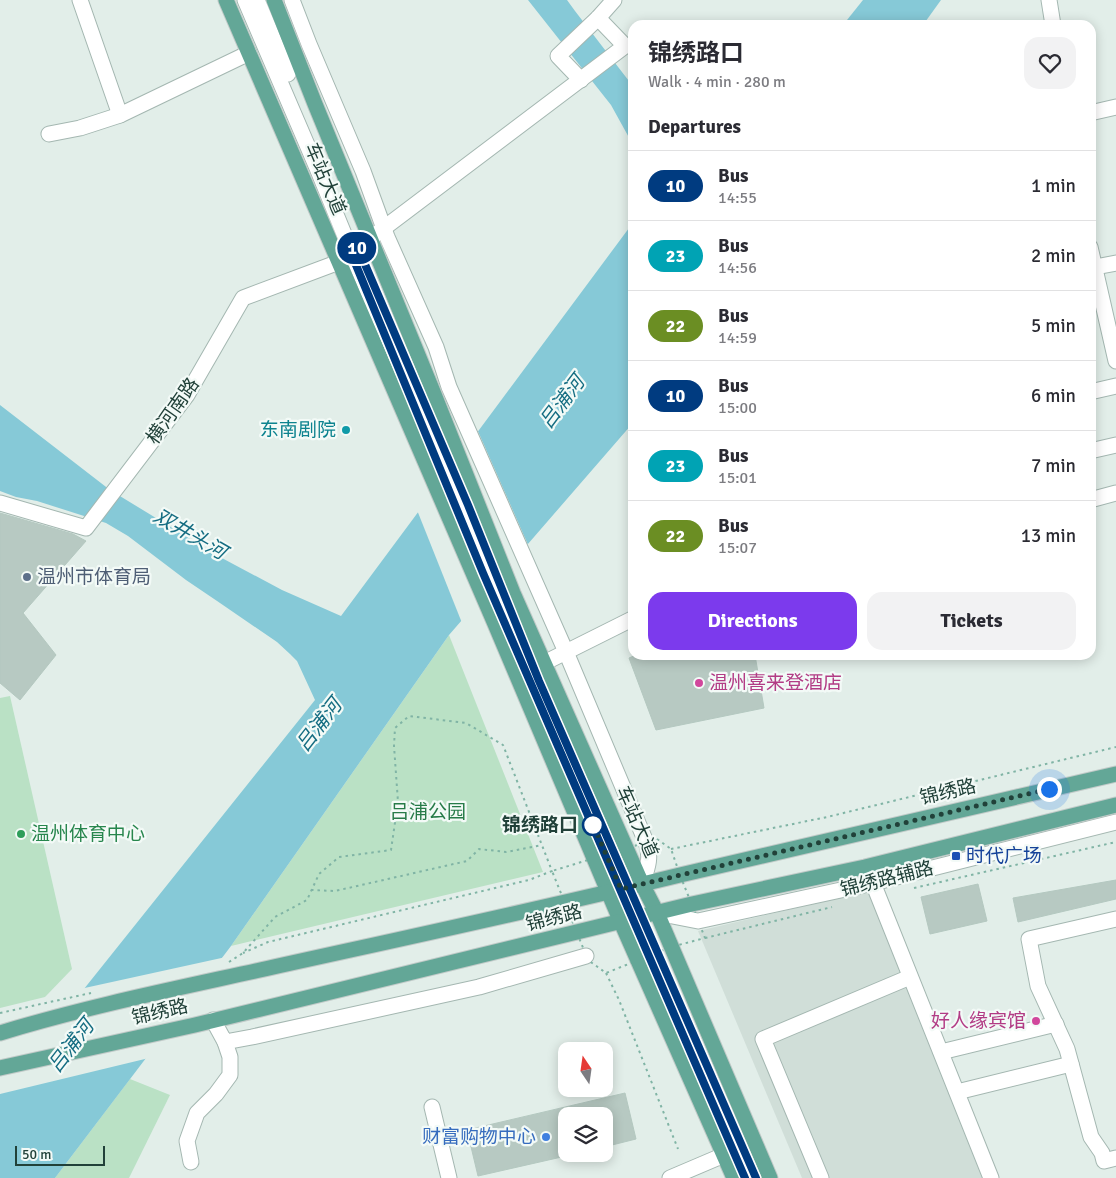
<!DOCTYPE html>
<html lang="en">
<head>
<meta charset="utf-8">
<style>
  body { margin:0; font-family:Signika,"Noto Sans SC",sans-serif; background:#f2f2f3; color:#2b2b33; height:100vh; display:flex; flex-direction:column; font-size:19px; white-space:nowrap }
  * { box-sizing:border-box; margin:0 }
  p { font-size:16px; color:#7c7c81 }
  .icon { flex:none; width:28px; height:28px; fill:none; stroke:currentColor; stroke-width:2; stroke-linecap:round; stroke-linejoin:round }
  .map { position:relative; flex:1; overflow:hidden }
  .side { position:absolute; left:628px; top:20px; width:468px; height:640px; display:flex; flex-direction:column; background:#fff; border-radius:15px; box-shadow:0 2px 12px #0003 }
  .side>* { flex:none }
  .badge { padding:0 10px; border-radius:16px; font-size:18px; line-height:32px }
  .needle { width:32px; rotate:347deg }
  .controls { position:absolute; left:558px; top:1042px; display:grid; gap:10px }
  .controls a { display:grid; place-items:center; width:55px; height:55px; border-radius:10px; background:#fff; box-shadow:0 2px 12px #0003; font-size:25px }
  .scale { position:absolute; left:15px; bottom:12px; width:90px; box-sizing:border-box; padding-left:5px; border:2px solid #214139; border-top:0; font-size:14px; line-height:18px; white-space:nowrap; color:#214139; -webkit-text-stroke:4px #f3faf7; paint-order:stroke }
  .you { position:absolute; width:25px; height:25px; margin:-12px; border:4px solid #fff; border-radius:50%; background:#1a73e8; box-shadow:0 0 0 8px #1a73e833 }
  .map>.badge { position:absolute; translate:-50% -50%; box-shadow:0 0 0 2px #fff }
  h2 { padding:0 20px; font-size:19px; line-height:45px }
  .round { display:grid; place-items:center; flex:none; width:52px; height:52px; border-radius:15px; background:#f2f2f3 }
  .summary { display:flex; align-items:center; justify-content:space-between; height:85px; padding:0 20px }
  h1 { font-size:24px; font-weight:700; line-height:38px }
  .cta { display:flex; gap:10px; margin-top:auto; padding:10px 20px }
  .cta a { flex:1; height:58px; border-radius:15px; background:#7c3aed; color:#fff; font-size:20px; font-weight:700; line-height:58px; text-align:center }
  .cta a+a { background:#f2f2f3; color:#2b2b33 }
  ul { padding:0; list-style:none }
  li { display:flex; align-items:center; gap:15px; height:70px; padding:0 20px; border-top:1px solid #e1e1e2 }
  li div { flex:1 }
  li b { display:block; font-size:19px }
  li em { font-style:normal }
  li .badge { min-width:55px; font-weight:700; text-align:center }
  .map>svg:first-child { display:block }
  .built { fill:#d0ded8 }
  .green { fill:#bae1c5 }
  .water { fill:#86c9d7 }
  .pier { fill:#e2eee9 }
  .building { fill:#b7c9c2; stroke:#b4c8c0 }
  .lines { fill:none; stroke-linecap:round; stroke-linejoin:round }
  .minor-casing { stroke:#a4b7b1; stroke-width:17 }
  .major-casing { stroke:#c1cac8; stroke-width:17 }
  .path { stroke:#80b4a5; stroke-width:2; stroke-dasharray:2.5 4; stroke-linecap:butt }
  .minor { stroke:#fff; stroke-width:15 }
  .major { stroke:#63a797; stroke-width:15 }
  .line-casing { stroke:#fff; stroke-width:11 }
  .line { stroke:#003b80; stroke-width:8 }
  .walk { stroke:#214139; stroke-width:5; stroke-dasharray:0 9 }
  .culture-dot { fill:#0f9aa8; stroke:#f3faf7; stroke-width:2 }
  .service-dot { fill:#5c6f8a; stroke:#f3faf7; stroke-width:2 }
  .hotel-dot { fill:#d1479c; stroke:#f3faf7; stroke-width:2 }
  .stop-dot { fill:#fff; stroke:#003b80; stroke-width:2.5 }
  .leisure-dot { fill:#2e9e5b; stroke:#f3faf7; stroke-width:2 }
  .transit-dot { fill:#1a4fb4; stroke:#f3faf7; stroke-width:2 }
  .shop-dot { fill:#3f7fe0; stroke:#f3faf7; stroke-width:2 }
  .labels { text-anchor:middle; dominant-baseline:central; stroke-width:4.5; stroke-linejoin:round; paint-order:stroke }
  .street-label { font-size:19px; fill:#214139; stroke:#f3faf7 }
  .culture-label { font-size:19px; fill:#0d838f; stroke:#f3faf7; text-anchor:end }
  .service-label { font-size:19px; fill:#4e5e75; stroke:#f3faf7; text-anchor:start }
  .hotel-label { font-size:19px; fill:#b23c85; stroke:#f3faf7; text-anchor:start }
  .park-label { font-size:19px; fill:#277b49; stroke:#f3faf7 }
  .stop-label { font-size:19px; font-weight:bold; fill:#214139; stroke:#f3faf7; text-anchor:end }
  .leisure-label { font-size:19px; fill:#27864d; stroke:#f3faf7; text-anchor:start }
  .transit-label { font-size:19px; fill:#164399; stroke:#f3faf7; text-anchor:start }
  .shop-label { font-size:19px; fill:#366cbe; stroke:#f3faf7; text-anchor:end }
  .water-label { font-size:20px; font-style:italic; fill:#156d82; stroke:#f3faf7 }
</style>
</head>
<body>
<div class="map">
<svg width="1116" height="1178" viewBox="0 0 1116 1178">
  <rect width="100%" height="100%" fill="#e2eee9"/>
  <!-- built -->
  <path class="built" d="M868,891L984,1178H802L698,931Z"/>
  <!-- green -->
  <g class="green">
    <path d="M449,635L543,872L231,946Z"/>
    <path d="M10,696L72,969L45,997L0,1008V698Z"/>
    <path d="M130,1079L170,1095L129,1178H55Z"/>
  </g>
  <!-- water -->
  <g class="water">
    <path d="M528,0H567L575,11L632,85V143L611,105Z"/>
    <path d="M863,0H941L923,25H843Z"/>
    <path d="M632,224V424L449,635L231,946L55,1178H0V1094L315,700L297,661L290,654L277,642L220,603L186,580L128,536L106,523L37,501L16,497L0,491V405L110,490L220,557L282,590L341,616Z"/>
  </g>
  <!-- pier -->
  <g class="pier">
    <path d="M477,429L529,547L462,623L417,510Z"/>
    <path d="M226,957L149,1058L0,1094V1090L80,989Z"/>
  </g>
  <!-- building -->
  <g class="building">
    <path d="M0,513L73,534L86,541L23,613L56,655L20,700L0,683Z"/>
    <path d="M636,655H755L764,708L656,730L629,658Z"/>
    <path d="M1116,880V899L1018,922L1013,898Z"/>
    <path d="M978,884L987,921L930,934L921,897Z"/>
    <path d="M625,1093L636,1139L604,1147V1116H566V1156L478,1176L467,1130Z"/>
  </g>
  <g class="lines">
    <!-- minor casing -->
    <g class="minor-casing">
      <g id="minor">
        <path d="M80,0L120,115"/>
        <path d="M245,0L317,168L483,573L745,1178"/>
        <path d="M257,0L288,74"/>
        <path d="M292,0L309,44L363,171L387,237L436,347L449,387L566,652L646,842C652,858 647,869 642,884"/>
        <path d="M1049,0L1053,25"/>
        <path d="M581,80L558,56L598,18L614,0"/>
        <path d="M1090,113L1116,107"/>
        <path d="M49,134L80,128L120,115L249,53"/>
        <path d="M1090,247L1116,361"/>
        <path d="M1090,268L1116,263"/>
        <path d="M1090,392L1116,386"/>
        <path d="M443,449L503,594"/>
        <path d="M1090,451L1116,445"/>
        <path d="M1090,500L1116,493"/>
        <path d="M0,503L86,528L187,395L243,298L339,262L625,46L598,18"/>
        <path d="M544,663L632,619"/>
        <path d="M873,883L991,1178"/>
        <path d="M657,913L698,921L873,883L1116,822"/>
        <path d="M1116,919L1029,939L1038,986L1067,1049L1091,1137L1102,1153L1104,1161L1116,1158"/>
        <path d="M213,1020L225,1042L252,1037L479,987L586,956"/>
        <path d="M941,1052L1056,1024"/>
        <path d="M957,1092L1071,1064"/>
        <path d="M432,1107L449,1178"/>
        <path d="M191,1162L187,1141L197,1113L216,1094L230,1075V1057L225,1042"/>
        <path d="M670,1178L724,1155"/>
        <path d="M821,1178L763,1039L910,977"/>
      </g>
    </g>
    <!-- major casing -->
    <g class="major-casing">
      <g id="major">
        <path d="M226,0L495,624L621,922L734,1178"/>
        <path d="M274,0L315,104L432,389L513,593L642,884L657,913L770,1178"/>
        <path d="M0,1033C85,1007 174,989 260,970C400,939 541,909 680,875L1116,774"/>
        <path d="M0,1068L195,1025L692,904L865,867L1116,805"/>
      </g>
    </g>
    <!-- path -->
    <g class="path">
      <path d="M657,839L671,849L680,875L705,938L671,947L606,973L588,960L552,871Z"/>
      <path d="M671,849L827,817L1116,747"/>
      <path d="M914,888L1116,842"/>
      <path d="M311,890L335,891L467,861L479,849L506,852L542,845"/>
      <path d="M705,938L832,907"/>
      <path d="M229,962L243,953L275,917L307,900L319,874L339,857L391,850L398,802L394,746L395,728L409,716L466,723L503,745L552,871L529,880L268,942L243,953"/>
      <path d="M606,973L619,1000L678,1149"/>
      <path d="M0,1013L91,993"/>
    </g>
    <!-- minor -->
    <use href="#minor" class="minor"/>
    <!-- major -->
    <use href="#major" class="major"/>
  </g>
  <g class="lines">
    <!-- line casing -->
    <g class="line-casing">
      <path id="line" d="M745,1178L483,573L351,253L358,248L468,505L539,681L756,1178"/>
    </g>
    <!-- line -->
    <use href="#line" class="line"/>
    <!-- walk -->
    <path class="walk" d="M593,825L592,822L621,889L1049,789"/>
  </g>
  <!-- markers -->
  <circle class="culture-dot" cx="346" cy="430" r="5"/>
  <circle class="service-dot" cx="27" cy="577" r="5"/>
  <g class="hotel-dot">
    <circle cx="699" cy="683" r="5"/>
    <circle cx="1036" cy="1021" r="5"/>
  </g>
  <circle class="stop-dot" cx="593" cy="825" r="10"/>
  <circle class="leisure-dot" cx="21" cy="834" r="5"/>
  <rect class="transit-dot" x="951" y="851" width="10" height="10" rx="2.5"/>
  <circle class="shop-dot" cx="546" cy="1137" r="5"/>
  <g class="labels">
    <!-- street labels -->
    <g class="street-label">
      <text transform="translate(325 179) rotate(67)">车站大道</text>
      <text transform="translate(173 411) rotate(-55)">横河南路</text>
      <text transform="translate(948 792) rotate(-13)">锦绣路</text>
      <text transform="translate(637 822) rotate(66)">车站大道</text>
      <text transform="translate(887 879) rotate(-14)">锦绣路辅路</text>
      <text transform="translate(554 918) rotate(-14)">锦绣路</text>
      <text transform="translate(160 1012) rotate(-13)">锦绣路</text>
    </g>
    <!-- culture labels -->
    <g class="culture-label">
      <text x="336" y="430">东南剧院</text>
    </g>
    <!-- service labels -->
    <g class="service-label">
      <text x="37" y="577">温州市体育局</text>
    </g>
    <!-- hotel labels -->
    <g class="hotel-label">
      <text x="709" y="683">温州喜来登酒店</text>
      <text x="1026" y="1021" text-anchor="end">好人缘宾馆</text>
    </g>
    <!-- park labels -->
    <g class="park-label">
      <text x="428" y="812">吕浦公园</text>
    </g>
    <!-- stop labels -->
    <g class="stop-label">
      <text x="578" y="825">锦绣路口</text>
    </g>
    <!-- leisure labels -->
    <g class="leisure-label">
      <text x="31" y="834">温州体育中心</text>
    </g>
    <!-- transit labels -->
    <g class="transit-label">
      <text x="966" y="856">时代广场</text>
    </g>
    <!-- shop labels -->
    <g class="shop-label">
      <text x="536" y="1137">财富购物中心</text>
    </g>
    <!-- water labels -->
    <g class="water-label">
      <text transform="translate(562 402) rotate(-53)">吕浦河</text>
      <text transform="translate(190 534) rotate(30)">双井头河</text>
      <text transform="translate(319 725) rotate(-52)">吕浦河</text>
      <text transform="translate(71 1046) rotate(-52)">吕浦河</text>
    </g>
  </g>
</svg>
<div class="controls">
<a><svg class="needle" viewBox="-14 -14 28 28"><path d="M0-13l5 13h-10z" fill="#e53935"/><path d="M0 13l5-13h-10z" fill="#7c7c81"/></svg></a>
<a><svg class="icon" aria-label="layers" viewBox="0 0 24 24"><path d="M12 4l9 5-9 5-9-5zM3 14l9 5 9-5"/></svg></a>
</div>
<div class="scale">50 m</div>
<div class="you" style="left:1049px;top:789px"></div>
<b class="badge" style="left:357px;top:248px;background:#003b80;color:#fff">10</b>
<section class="side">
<div class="summary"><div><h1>锦绣路口</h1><p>Walk · 4 min · 280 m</p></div><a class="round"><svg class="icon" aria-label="heart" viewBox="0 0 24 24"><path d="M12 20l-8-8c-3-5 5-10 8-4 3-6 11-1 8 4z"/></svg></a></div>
<h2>Departures</h2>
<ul>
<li><span class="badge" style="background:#003b80;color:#fff">10</span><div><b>Bus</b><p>14:55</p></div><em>1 min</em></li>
<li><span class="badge" style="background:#00a3b4;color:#fff">23</span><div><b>Bus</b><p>14:56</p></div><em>2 min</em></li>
<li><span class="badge" style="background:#6b8e23;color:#fff">22</span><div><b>Bus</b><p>14:59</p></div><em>5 min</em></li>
<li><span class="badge" style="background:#003b80;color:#fff">10</span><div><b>Bus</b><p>15:00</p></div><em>6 min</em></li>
<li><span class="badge" style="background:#00a3b4;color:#fff">23</span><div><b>Bus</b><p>15:01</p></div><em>7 min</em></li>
<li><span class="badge" style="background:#6b8e23;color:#fff">22</span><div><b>Bus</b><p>15:07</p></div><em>13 min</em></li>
</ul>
<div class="cta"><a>Directions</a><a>Tickets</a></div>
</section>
</div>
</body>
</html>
